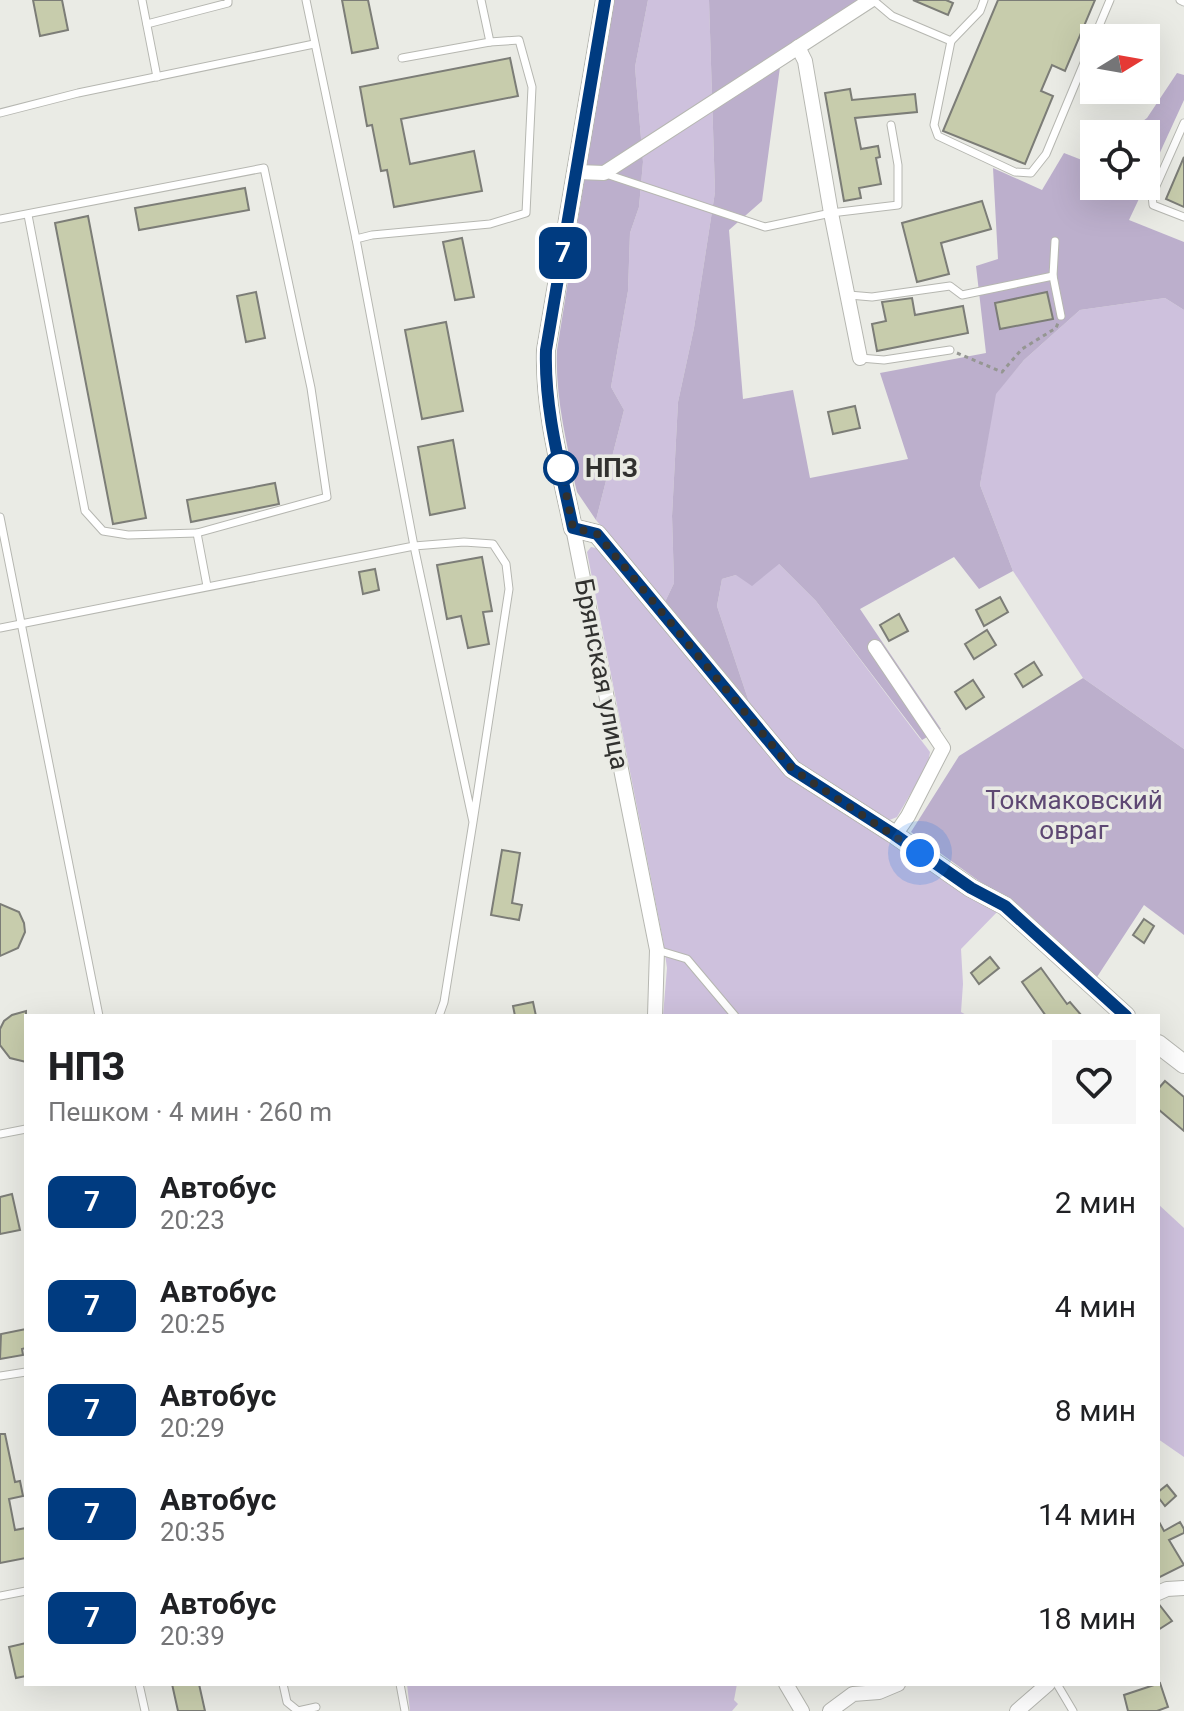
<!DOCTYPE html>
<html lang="ru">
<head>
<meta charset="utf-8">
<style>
  body { margin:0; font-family:Roboto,sans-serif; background:#f6f6f6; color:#202124; height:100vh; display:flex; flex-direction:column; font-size:30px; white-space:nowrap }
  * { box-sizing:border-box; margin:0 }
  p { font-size:26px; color:#757577 }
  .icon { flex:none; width:44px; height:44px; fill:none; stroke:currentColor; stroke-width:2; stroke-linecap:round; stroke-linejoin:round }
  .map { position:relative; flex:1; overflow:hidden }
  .sheet { position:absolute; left:24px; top:1014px; width:1136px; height:672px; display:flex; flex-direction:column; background:#fff; border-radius:0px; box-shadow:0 8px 32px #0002 }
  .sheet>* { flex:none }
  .badge { padding:0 16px; border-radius:12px; font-size:28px; line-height:52px }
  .needle { width:52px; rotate:79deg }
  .controls { position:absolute; left:1080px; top:24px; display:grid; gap:16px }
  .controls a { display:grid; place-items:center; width:80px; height:80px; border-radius:0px; background:#fff; box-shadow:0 8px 32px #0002; font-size:40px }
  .you { position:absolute; width:40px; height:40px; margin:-20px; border:6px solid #fff; border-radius:50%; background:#1a73e8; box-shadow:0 0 0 12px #1a73e833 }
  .map>.badge { position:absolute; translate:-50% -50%; box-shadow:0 0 0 4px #fff }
  .round { display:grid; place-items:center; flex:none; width:84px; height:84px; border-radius:0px; background:#f6f6f6 }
  .headline { display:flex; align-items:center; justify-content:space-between; height:136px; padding:0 24px }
  h1 { font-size:38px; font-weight:800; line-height:60px }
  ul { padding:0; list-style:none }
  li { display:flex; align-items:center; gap:24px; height:104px; padding:0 24px }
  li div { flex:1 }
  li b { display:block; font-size:30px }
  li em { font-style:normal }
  li .badge { min-width:88px; font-weight:700; text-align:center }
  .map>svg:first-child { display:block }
  .green { fill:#cec1dd }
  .forest { fill:#bcafcc }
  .building { fill:#c7ccac; stroke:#7c7d77; stroke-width:2 }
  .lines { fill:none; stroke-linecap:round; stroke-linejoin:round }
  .service-casing { stroke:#b6b7b1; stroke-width:9 }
  .minor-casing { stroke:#b6b7b1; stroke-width:16 }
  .tertiary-casing { stroke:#b6b7b1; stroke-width:20 }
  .path { stroke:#959692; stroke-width:3; stroke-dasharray:4 4; stroke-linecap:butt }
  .service { stroke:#fff; stroke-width:7 }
  .minor { stroke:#fff; stroke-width:14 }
  .tertiary { stroke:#fff; stroke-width:18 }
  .line-casing { stroke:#fff; stroke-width:18 }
  .line { stroke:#003b80; stroke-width:12 }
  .walk { stroke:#31312f; stroke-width:8; stroke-dasharray:0 14.4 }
  .stop-dot { fill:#fff; stroke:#003b80; stroke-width:4 }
  .labels { text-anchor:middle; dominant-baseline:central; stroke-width:7; stroke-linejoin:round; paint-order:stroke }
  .stop-label { font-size:26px; font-weight:bold; fill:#31312f; stroke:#eaebe5; text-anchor:start }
  .street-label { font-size:26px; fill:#31312f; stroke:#eaebe5 }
  .park-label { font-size:26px; fill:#5e4873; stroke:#eaebe5 }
</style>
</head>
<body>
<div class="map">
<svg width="1184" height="1711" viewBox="0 0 1184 1711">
  <rect width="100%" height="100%" fill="#eaebe5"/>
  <!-- green -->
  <g class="green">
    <path d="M648,0H709L715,192L694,328L678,402L672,516L674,583L665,602L596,520L624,410L611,387L628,291L630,233L639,207L643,162L635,67Z"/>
    <path d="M1165,298L1184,310V749L1083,678L1013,571L980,485L995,394L1024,360L1080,310Z"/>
    <path d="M591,547L601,549L789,775L1000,909L961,949L963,984L961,1012L968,1016H663L667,968L663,940L587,552Z"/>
    <path d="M778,563L816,601L930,752L928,764L897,817L887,821L797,764L750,705L717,606L722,579Z"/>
    <path d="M1158,1204L1184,1228V1457L1158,1439Z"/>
    <path d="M407,1684H737L734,1700L738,1704L732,1711H410Z"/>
  </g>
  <!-- forest -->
  <g class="forest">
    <path d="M613,0H648L635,67L643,162L639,207L630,233L628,291L611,387L624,410L596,520L577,492L575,484C566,439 555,396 557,350Z"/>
    <path d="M709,0H881L780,67L762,201L729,230L743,399L793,390L810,478L908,459L880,373L986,353L976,266L998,259L993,168L1042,190L1064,153L1087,162L1094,157V186H1145L1129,220L1184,242V310L1165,298L1080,310L1024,360L996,394L980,485L1013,571L979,589L954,557L860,609L941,729L922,740L816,601L779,564L752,586L736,575L722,579L717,606L750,705L665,602L674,583L672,516L678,402L694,328L715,192Z"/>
    <path d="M1177,73L1184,75V100L1146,183V134H1125L1147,118Z"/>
    <path d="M1083,678L1184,749V935L1144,905L1097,977L1008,902L911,832L959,756Z"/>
  </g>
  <!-- building -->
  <g class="building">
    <path d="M33,0H62L68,30L40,36Z"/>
    <path d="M342,0H368L378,48L352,53Z"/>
    <path d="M913,0H946L953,3L948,15Z"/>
    <path d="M998,0H1095L1065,71L1052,65L1041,91L1053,96L1025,164L943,131Z"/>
    <path d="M510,58L518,96L401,119L410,164L474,151L482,191L394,207L387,170L381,171L372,125L367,126L360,87Z"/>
    <path d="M850,89L852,100L915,94L917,112L855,118L861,149L878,146L880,157L876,158L881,184L859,188L861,198L844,201L825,93Z"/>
    <path d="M1184,157V207L1166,199Z"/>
    <path d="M245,188L249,210L139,230L135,208Z"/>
    <path d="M982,201L991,229L941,243L949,274L917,282L902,223Z"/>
    <path d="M88,216L146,518L113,524L55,223Z"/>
    <path d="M462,238L474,297L455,300L443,242Z"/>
    <path d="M256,292L265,338L246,342L237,296Z"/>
    <path d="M1047,292L1053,319L1000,329L995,303Z"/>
    <path d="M912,298L915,315L963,306L968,333L877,351L872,324L886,321L882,302Z"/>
    <path d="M446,322L463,411L422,419L405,330Z"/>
    <path d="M855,406L860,428L833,434L828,412Z"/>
    <path d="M453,440L465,508L430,515L418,447Z"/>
    <path d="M275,483L279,504L191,522L187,500Z"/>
    <path d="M482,557L492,611L483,612L489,644L468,648L461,616L447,619L437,565Z"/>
    <path d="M375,569L379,590L363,594L359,572Z"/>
    <path d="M1000,597L1008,612L984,626L976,610Z"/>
    <path d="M899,614L908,631L889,641L880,625Z"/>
    <path d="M987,630L996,645L974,659L965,644Z"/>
    <path d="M1034,662L1042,675L1023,687L1015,674Z"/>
    <path d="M973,680L984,697L966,709L955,692Z"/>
    <path d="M502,850L520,853L512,903L522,905L519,920L491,915Z"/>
    <path d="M0,904L19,912L24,923L25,932L18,948L0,956Z"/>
    <path d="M1144,919L1154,926L1144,943L1133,935Z"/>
    <path d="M990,957L999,968L979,984L971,973Z"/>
    <path d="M1041,968L1067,1004L1070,1002L1082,1016H1046L1022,982Z"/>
    <path d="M533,1002L536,1016H515L513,1006Z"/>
    <path d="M26,1011V1062L10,1058L0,1045V1029L4,1021L12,1015Z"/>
    <path d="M1165,1081L1184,1097V1131L1158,1109V1089Z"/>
    <path d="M12,1194L20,1230L0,1234V1197Z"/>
    <path d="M26,1329V1348L22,1349L23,1355L0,1359L1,1334Z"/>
    <path d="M0,1434H5L15,1482L20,1481L23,1496L9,1499L15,1530L26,1528V1558L0,1563Z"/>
    <path d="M1167,1485L1176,1496L1165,1506L1158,1497V1492Z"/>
    <path d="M1158,1520L1164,1531L1180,1522L1184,1529V1533L1169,1540L1184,1565L1158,1578Z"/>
    <path d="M1158,1603L1172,1621L1158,1630Z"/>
    <path d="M26,1643V1676L16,1678L9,1647Z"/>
    <path d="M1160,1683L1168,1707L1157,1711H1128L1124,1695Z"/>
    <path d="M172,1684H199L205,1711H178Z"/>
  </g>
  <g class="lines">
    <!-- service casing -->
    <g class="service-casing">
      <g id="service">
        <path d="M142,0L157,77"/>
        <path d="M481,0L490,42"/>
        <path d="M873,0L892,16L951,41L934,125L938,136L1015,172L1031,173L1046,154L1094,39"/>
        <path d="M1180,0L1184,2"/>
        <path d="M147,24L228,3V0"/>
        <path d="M1094,38L1110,0"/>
        <path d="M951,41L980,11L984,0"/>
        <path d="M0,113L78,93L314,44"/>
        <path d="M1184,123L1152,195L1153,205L1184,217"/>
        <path d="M606,174L765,227L831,213L898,205V165L891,125"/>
        <path d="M28,215L85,511L103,531L128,535L197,533"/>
        <path d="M0,219L264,168L311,388L327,497L197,533L207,586"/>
        <path d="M356,239L372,235L490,224L526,213L532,87L519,40L490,42L402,58"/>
        <path d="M1055,241L1053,276L1061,316"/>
        <path d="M849,295L872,297L950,286L962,295L1053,276"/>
        <path d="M860,358L884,360L950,350"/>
        <path d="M0,517L99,1016"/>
        <path d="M0,628L414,546L356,239L306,0"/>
        <path d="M657,950L687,959L735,1016"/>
        <path d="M439,1016L444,1002L473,822L414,546L464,542L493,544L506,564L509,589L473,822"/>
        <path d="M0,1134L26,1129"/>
        <path d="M0,1376L26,1372"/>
        <path d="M0,1596L26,1591"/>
        <path d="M139,1684L145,1711"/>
        <path d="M283,1684L287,1702L298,1711L316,1707"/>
        <path d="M400,1684L405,1711"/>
        <path d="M1057,1684L1073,1711"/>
      </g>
    </g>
    <!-- minor casing -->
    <g class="minor-casing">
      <g id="minor">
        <path d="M798,47L805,61L831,213L860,358"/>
        <path d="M578,172L604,173L871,0"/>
        <path d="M573,528L657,950L655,1016"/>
        <path d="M875,647L943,748L908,816L895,835"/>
        <path d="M1158,1593L1167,1589L1184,1588"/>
        <path d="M786,1684L802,1711"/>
        <path d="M830,1711L853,1694L879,1692L898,1684"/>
        <path d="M1017,1711L1048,1684"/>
      </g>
    </g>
    <!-- tertiary casing -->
    <g class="tertiary-casing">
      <g id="tertiary">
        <path d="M605,0L546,350C544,409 561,470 573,528L597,534L792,769L895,835L971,888L1005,906L1126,1016"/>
        <path d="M1158,1044L1184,1064"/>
      </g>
    </g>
    <!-- path -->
    <path class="path" d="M957,353L1002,372L1022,349L1056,328L1058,323"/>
    <!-- service -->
    <use href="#service" class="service"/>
    <!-- minor -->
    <use href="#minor" class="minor"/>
    <!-- tertiary -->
    <use href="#tertiary" class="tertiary"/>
  </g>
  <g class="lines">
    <!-- line casing -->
    <g class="line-casing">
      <path id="line" d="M605,0L546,350C544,409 561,470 573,528L597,534L792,769L895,835L971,888L1005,906L1126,1016"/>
    </g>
    <!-- line -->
    <use href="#line" class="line"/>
    <!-- walk -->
    <path class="walk" d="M561,468L573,528L597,534L792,769L920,853"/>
  </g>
  <!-- markers -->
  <circle class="stop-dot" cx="561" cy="468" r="16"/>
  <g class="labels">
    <!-- stop labels -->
    <g class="stop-label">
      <text x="585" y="468">НПЗ</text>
    </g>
    <!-- street labels -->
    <g class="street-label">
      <text transform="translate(602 674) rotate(79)">Брянская улица</text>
    </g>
    <!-- park labels -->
    <g class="park-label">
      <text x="1074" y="800">Токмаковский<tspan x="1074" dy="30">овраг</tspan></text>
    </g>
  </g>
</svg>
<div class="controls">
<a><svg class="needle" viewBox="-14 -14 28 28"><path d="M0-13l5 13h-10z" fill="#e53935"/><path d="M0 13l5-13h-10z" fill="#757577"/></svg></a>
<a><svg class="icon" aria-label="locate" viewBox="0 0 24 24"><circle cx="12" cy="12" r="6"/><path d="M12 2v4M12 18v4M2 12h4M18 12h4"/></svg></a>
</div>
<div class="you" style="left:920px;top:853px"></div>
<b class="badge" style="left:563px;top:253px;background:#003b80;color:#fff">7</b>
<section class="sheet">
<div class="headline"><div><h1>НПЗ</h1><p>Пешком · 4 мин · 260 m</p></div><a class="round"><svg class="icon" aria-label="heart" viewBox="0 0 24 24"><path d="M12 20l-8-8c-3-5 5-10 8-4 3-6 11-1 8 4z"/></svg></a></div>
<ul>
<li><span class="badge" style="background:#003b80;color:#fff">7</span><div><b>Автобус</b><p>20:23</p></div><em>2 мин</em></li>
<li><span class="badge" style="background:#003b80;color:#fff">7</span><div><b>Автобус</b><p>20:25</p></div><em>4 мин</em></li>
<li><span class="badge" style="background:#003b80;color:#fff">7</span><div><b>Автобус</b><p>20:29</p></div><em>8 мин</em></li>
<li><span class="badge" style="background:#003b80;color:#fff">7</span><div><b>Автобус</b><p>20:35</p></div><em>14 мин</em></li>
<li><span class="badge" style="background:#003b80;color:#fff">7</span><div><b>Автобус</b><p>20:39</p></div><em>18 мин</em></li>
</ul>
</section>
</div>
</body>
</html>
